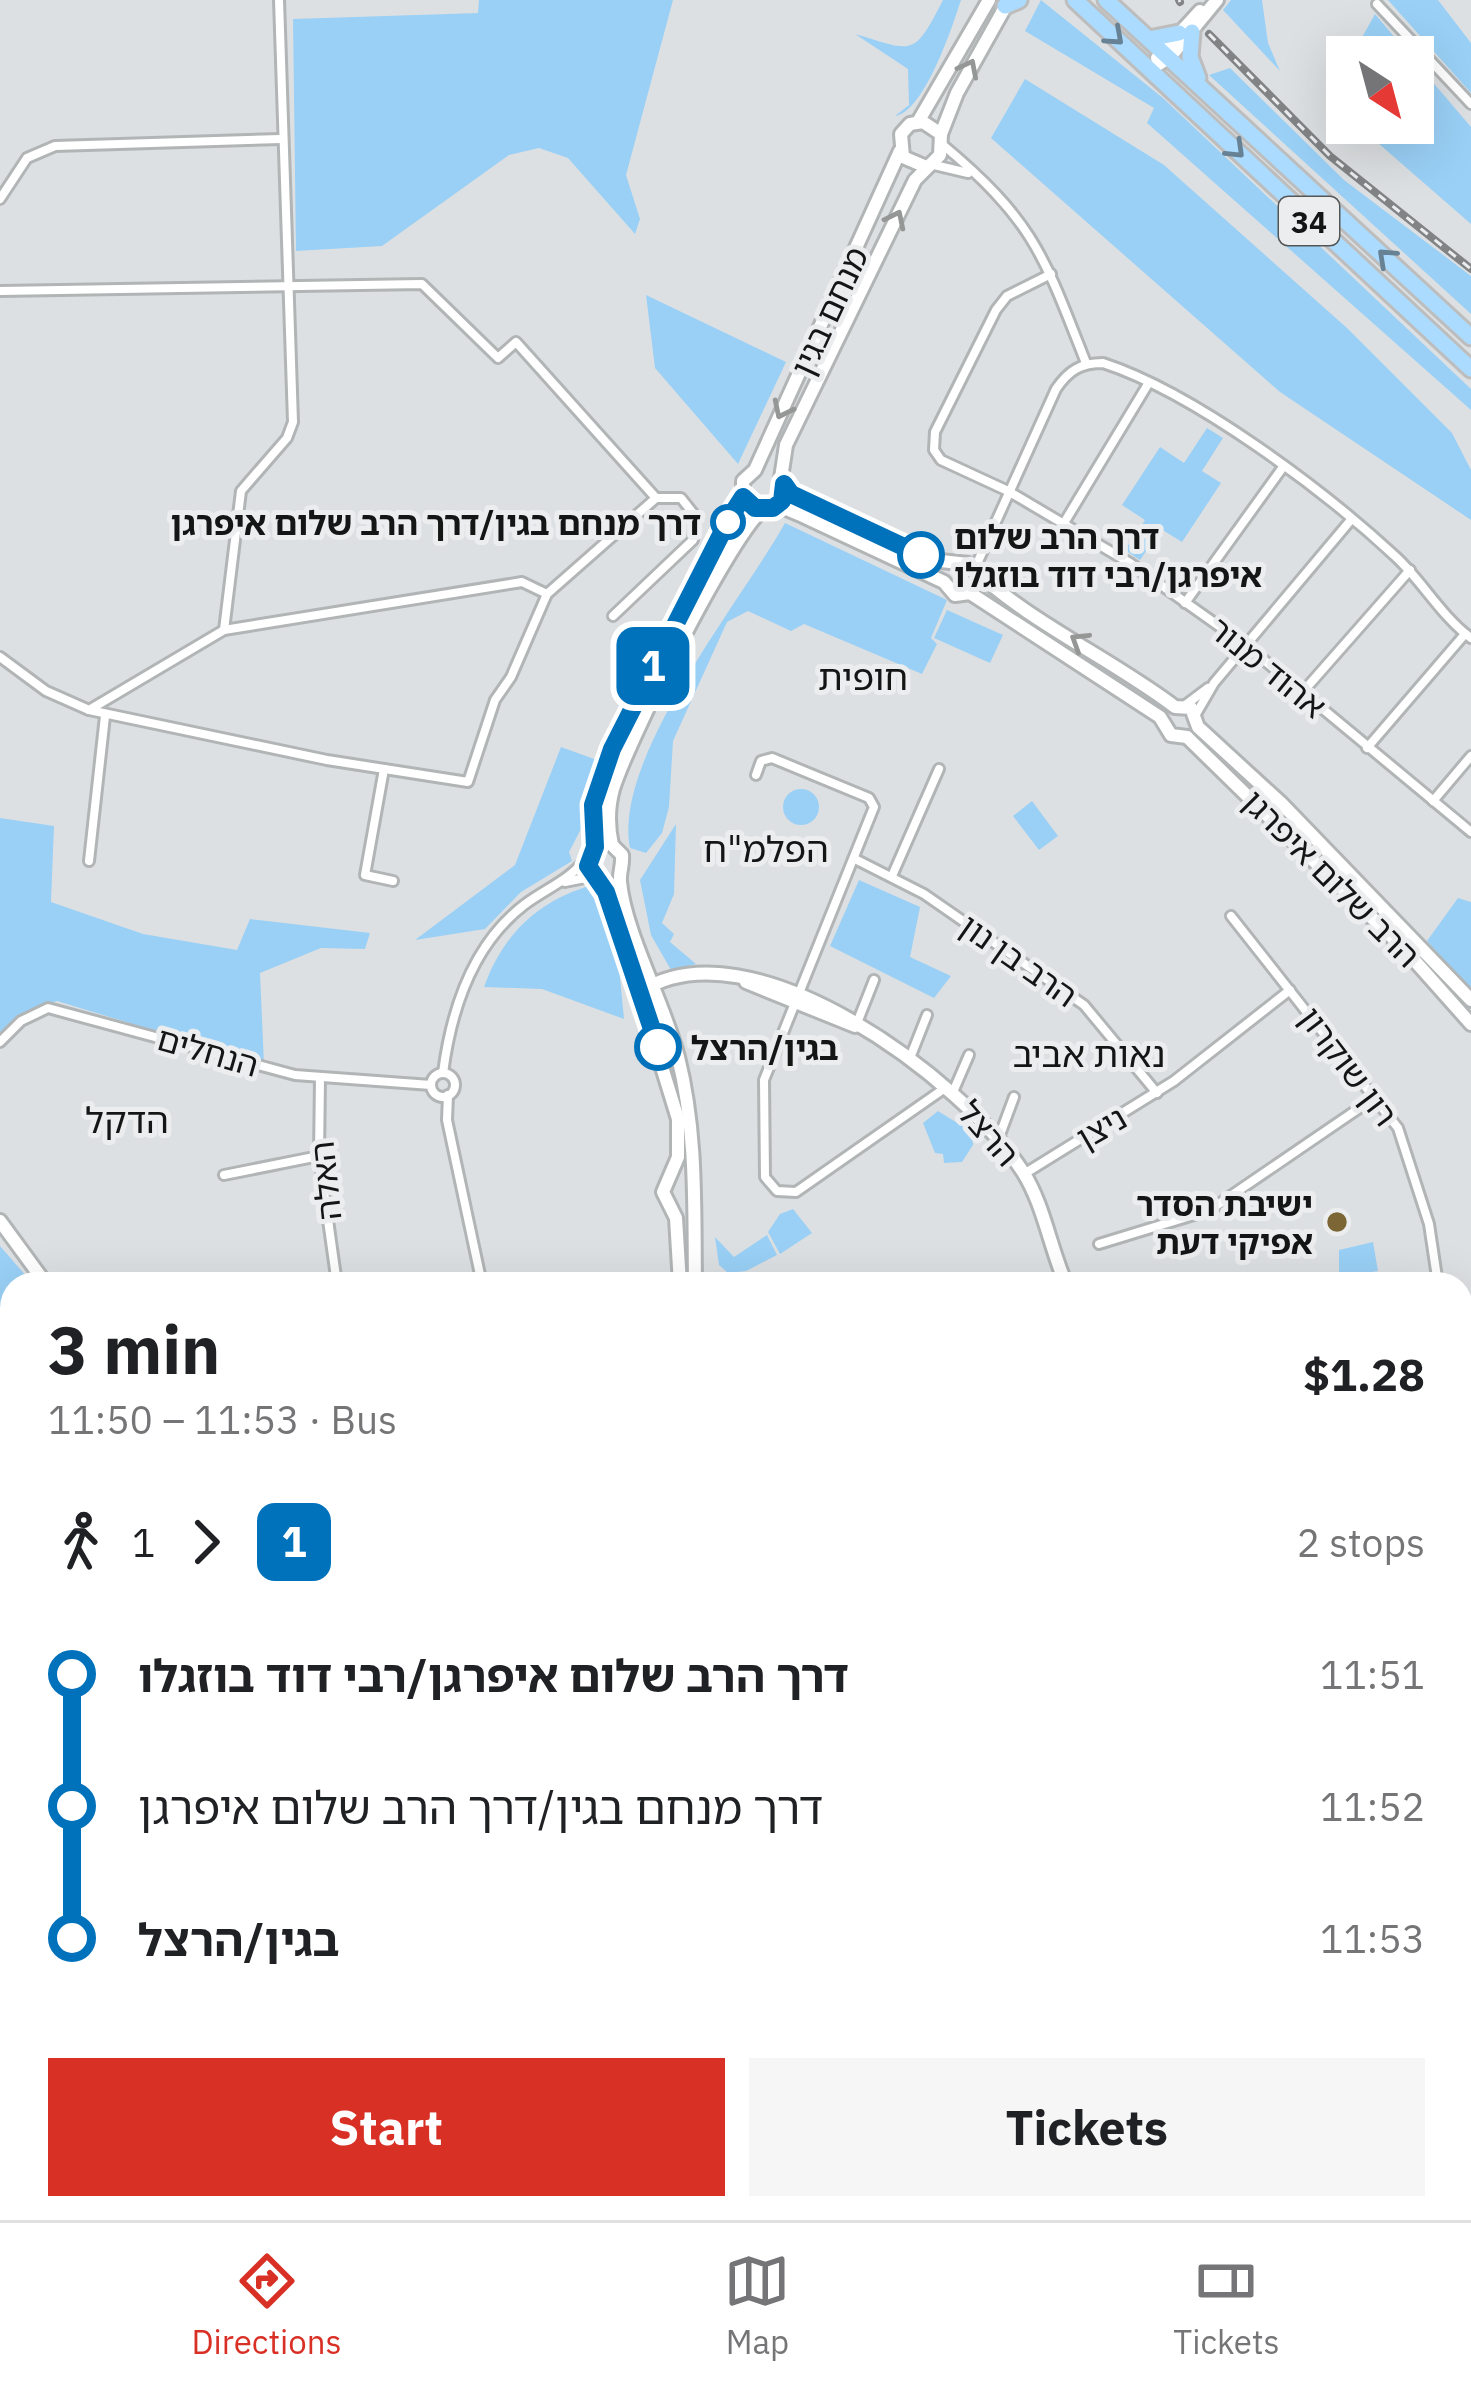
<!DOCTYPE html>
<html lang="en">
<head>
<meta charset="utf-8">
<style>
  body { margin:0; font-family:"IBM Plex Sans","Noto Sans Hebrew",sans-serif; background:#f6f6f6; color:#202124; height:100vh; display:flex; flex-direction:column; font-size:45px; white-space:nowrap }
  * { box-sizing:border-box; margin:0 }
  p { font-size:39px; color:#757577 }
  .icon { flex:none; width:66px; height:66px; fill:none; stroke:currentColor; stroke-width:2; stroke-linecap:round; stroke-linejoin:round }
  .map { position:relative; flex:1; overflow:hidden }
  .sheet { position:absolute; left:0px; top:1272px; width:1473px; height:948px; display:flex; flex-direction:column; background:#fff; border-radius:36px 36px 0 0; box-shadow:0 12px 48px #0002 }
  .sheet>* { flex:none }
  .badge { padding:0 24px; border-radius:18px; font-size:42px; line-height:78px }
  .needle { width:78px; rotate:144deg }
  .controls { position:absolute; left:1326px; top:36px; display:grid; gap:24px }
  .controls a { display:grid; place-items:center; width:108px; height:108px; border-radius:0px; background:#fff; box-shadow:0 12px 48px #0002; font-size:60px }
  .map>.badge { position:absolute; translate:-50% -50%; box-shadow:0 0 0 6px #fff }
  .legs { display:flex; align-items:center; gap:18px; height:132px; padding:0 48px; font-size:39px }
  .legs p { margin-inline-start:auto }
  .overview { display:flex; align-items:center; justify-content:space-between; height:204px; padding:0 48px }
  h1 { font-size:66px; font-weight:800; line-height:90px }
  .button { display:flex; gap:24px; margin-top:auto; padding:24px 48px }
  .button a { flex:1; height:138px; border-radius:0px; background:#d93025; color:#fff; font-size:48px; font-weight:800; line-height:138px; text-align:center }
  .button a+a { background:#f6f6f6; color:#202124 }
  ul { padding:0 48px; list-style:none }
  li { display:flex; align-items:center; gap:42px; height:132px; font-size:45px }
  li i { display:grid; place-items:center; width:18px; height:100%; margin:0 15px; background:currentColor }
  li i::after { content:''; width:30px; height:30px; margin:-15px; border:9px solid; border-radius:50%; background:#fff }
  li p { margin-inline-start:auto }
  li:first-child i { background:linear-gradient(#0000 50%,currentColor 0) }
  li:last-child i { background:linear-gradient(currentColor 50%,#0000 0) }
  .menu { display:flex; justify-content:space-around; align-items:center; height:168px; border-top:3px solid #e0e0e0; background:#fff; font-size:33px; color:#757577 }
  .menu a { display:grid; justify-items:center; gap:6px }
  .menu .current { color:#d93025 }
  .map>svg:first-child { display:block }
  .green { fill:#9ad0f6 }
  .lines { fill:none; stroke-linecap:round; stroke-linejoin:round }
  .stream { stroke:#66b9f0; stroke-width:3 }
  .street-casing { stroke:#b2b5b6; stroke-width:14 }
  .secondary-casing { stroke:#b2b5b6; stroke-width:18 }
  .highway-casing { stroke:#bdbdbd; stroke-width:21 }
  .street { stroke:#fff; stroke-width:8 }
  .secondary { stroke:#fff; stroke-width:12 }
  .highway { stroke:#abdbfe; stroke-width:15 }
  .rail-casing { stroke:#818384; stroke-width:8 }
  .rail { stroke:#ebedef; stroke-width:3; stroke-dasharray:9; stroke-linecap:butt }
  .oneway { stroke:#678295 }
  .oneway2 { stroke:#959696 }
  .line-1-casing { stroke:#fff; stroke-width:27 }
  .line-1 { stroke:#0072bc; stroke-width:18 }
  .stop-1-dot { fill:#fff; stroke:#0072bc; stroke-width:6 }
  .poi-dot { fill:#7c6635; stroke:#ebedef; stroke-width:4.5 }
  .labels { text-anchor:middle; dominant-baseline:central; stroke-width:10; stroke-linejoin:round; paint-order:stroke }
  .shield { fill:#ebedef; stroke:#545656; stroke-width:3 }
  .shield-label { font-size:30px; font-weight:bold; fill:#141515 }
  .street-label { font-size:33px; fill:#141515; stroke:#ebedef }
  .stop-label { font-size:33px; font-weight:bold; fill:#141515; stroke:#ebedef; text-anchor:start }
  .poi-label { font-size:33px; font-weight:bold; fill:#141515; stroke:#ebedef; text-anchor:end }
  .neighbourhood-label { font-size:36px; fill:#141515; stroke:#ebedef }
</style>
</head>
<body>
<div class="map">
<svg width="1471" height="2220" viewBox="0 0 1471 2220">
  <rect width="100%" height="100%" fill="#dde0e2"/>
  <!-- green -->
  <g class="green">
    <path d="M479,0H673L626,175L640,219L635,234L568,158L539,148L509,155L382,246L296,251L293,19L478,13Z"/>
    <path d="M943,0H961C952,28 924,112 895,116L909,105L908,69L855,34C913,51 913,59 943,0Z"/>
    <path d="M1041,0L1163,98L1471,389V410L1147,123L1154,108L1025,31Z"/>
    <path d="M1231,0H1262L1268,43L1280,71L1223,10Z"/>
    <path d="M1388,0H1438L1471,43V93Z"/>
    <path d="M1375,14L1411,57H1351Z"/>
    <path d="M1413,59L1471,127V224L1355,123H1413Z"/>
    <path d="M1230,68L1344,180L1471,276V314L1209,75Z"/>
    <path d="M1025,79L1164,165L1347,328L1452,433L1471,470V520L1280,392L991,138Z"/>
    <path d="M646,295L786,362L738,464L655,368Z"/>
    <path d="M1207,428L1223,438L1202,471L1221,483L1182,542L1161,529L1140,560L1125,550L1145,520L1122,505L1160,447L1184,463Z"/>
    <path d="M785,523L947,600L931,638L937,644L922,674L804,624L791,631L748,611L727,622L673,741L669,807L662,833L646,853L630,848C612,758 743,599 785,523Z"/>
    <path d="M947,610L1003,635L990,663L934,638Z"/>
    <path d="M561,747L597,760L582,827L569,852L572,861L521,892L485,929L415,940L515,865Z"/>
    <circle cx="801" cy="807" r="18"/>
    <path d="M1032,801L1058,836L1039,850L1013,816Z"/>
    <path d="M0,818L54,826L51,902L143,934L237,950L250,919L370,933L365,949L321,948L260,973L264,1064L57,1001L17,1016L0,1034Z"/>
    <path d="M676,824L674,894L662,923L674,934L670,942L696,964L671,970L651,935L640,880Z"/>
    <path d="M859,880L920,907L910,957L951,976L934,998L830,946Z"/>
    <path d="M592,885L617,946L624,1019L542,989L484,987C503,934 538,901 592,885Z"/>
    <path d="M1458,898L1471,902V992L1427,941Z"/>
    <path d="M938,1111L972,1132L973,1145L962,1162L944,1163L943,1154L935,1153L923,1123Z"/>
    <path d="M793,1209L812,1233L780,1254L768,1232L780,1214Z"/>
    <path d="M767,1235L777,1255L746,1271L728,1273L719,1265L715,1237L734,1257Z"/>
    <path d="M1373,1242L1378,1271L1339,1277V1250Z"/>
    <path d="M0,1246L33,1284H12V1323L0,1327Z"/>
    <path d="M0,1643L12,1653V1749H0Z"/>
    <path d="M5,2186L12,2187V2208H72L71,2220H0Z"/>
    <path d="M603,2208H708L712,2220H596Z"/>
  </g>
  <g class="lines">
    <!-- stream -->
    <path class="stream" d="M0,1704L12,1703"/>
    <!-- street casing -->
    <g class="street-casing">
      <g id="street">
        <path d="M1377,4L1471,104"/>
        <path d="M943,145C1034,221 1044,256 1086,363"/>
        <path d="M930,164L968,173"/>
        <path d="M0,199L27,158L55,146L281,139"/>
        <path d="M1051,274L1007,296L996,310L935,432L934,450L941,460L1008,491L1130,563L1247,646L1471,832"/>
        <path d="M0,291L422,284L498,358L516,342L656,498"/>
        <path d="M1064,523L1148,384"/>
        <path d="M975,568L1056,389C1069,370 1081,363 1103,363C1195,393 1325,491 1396,557C1422,581 1442,617 1471,638"/>
        <path d="M1185,603L1283,467"/>
        <path d="M224,630L241,491L287,438L293,422L279,0"/>
        <path d="M0,657L46,691L89,710L224,630L522,582L547,594"/>
        <path d="M1301,694L1410,570"/>
        <path d="M1184,706L1208,688"/>
        <path d="M89,710L327,760L468,782L495,700L511,677L547,594L656,498H681L696,517L693,540L613,616"/>
        <path d="M1196,714L1214,683L1350,521"/>
        <path d="M1367,748L1465,634"/>
        <path d="M384,769L365,875L393,881"/>
        <path d="M756,775L761,761L772,758L869,798L874,807L764,1080L765,1177L777,1191L796,1192L945,1088"/>
        <path d="M1433,801L1471,756"/>
        <path d="M855,859L924,894L1084,1005L1157,1093"/>
        <path d="M89,861L105,716"/>
        <path d="M892,876L939,769"/>
        <path d="M565,882L595,876"/>
        <path d="M1231,916L1398,1128L1429,1224L1438,1284"/>
        <path d="M857,1023L874,980"/>
        <path d="M0,1042L21,1021L48,1008L295,1075L431,1085"/>
        <path d="M910,1058L927,1015"/>
        <path d="M443,1073C451,1011 472,945 524,905C545,889 568,881 585,860"/>
        <circle cx="443" cy="1085" r="12"/>
        <path d="M320,1078L319,1156L337,1284"/>
        <path d="M953,1092L969,1055"/>
        <path d="M448,1095L447,1120L482,1284"/>
        <path d="M998,1140L1014,1097"/>
        <path d="M1024,1174L1174,1081L1290,990"/>
        <path d="M224,1175L319,1156"/>
        <path d="M1099,1244L1210,1210L1377,1096"/>
        <path d="M1461,1479L1471,1508"/>
        <path d="M0,1534L12,1530"/>
        <path d="M0,1600L12,1596"/>
        <path d="M1461,1811H1471"/>
        <path d="M0,1880L12,1881"/>
        <path d="M0,2171L12,2172"/>
        <path d="M308,2220L309,2208"/>
        <path d="M835,2220L864,2208"/>
        <path d="M1109,2220L1116,2208"/>
        <path d="M1207,2220L1214,2208"/>
      </g>
    </g>
    <!-- secondary casing -->
    <g class="secondary-casing">
      <g id="secondary">
        <path d="M1157,58L1200,11"/>
        <path d="M1151,69L1170,57L1217,0"/>
        <path d="M918,122L989,0"/>
        <path d="M924,166L903,157L901,134L910,124L923,122L941,134"/>
        <path d="M781,478L786,445L915,180L940,155L941,134L957,93L1009,0"/>
        <path d="M784,484L791,494L932,560L968,564C1026,621 1109,657 1175,707L1191,708L1198,727L1282,804L1471,1000"/>
        <path d="M743,497V481L755,470L900,151"/>
        <path d="M743,497L755,508H784L803,516L944,582L955,595L970,593"/>
        <path d="M970,593L1160,717L1171,735L1187,737"/>
        <path d="M1187,737L1407,952L1471,1024"/>
        <path d="M612,845L622,855C623,866 619,872 620,882C625,933 664,1003 678,1057C697,1132 694,1207 695,1284"/>
        <path d="M612,845C608,827 608,807 613,789C628,741 728,540 762,510"/>
        <path d="M746,982L855,1026"/>
        <path d="M640,992C750,919 964,1080 1023,1172C1044,1205 1050,1248 1066,1284"/>
        <path d="M0,1221L46,1284"/>
        <path d="M680,1284L676,1218L663,1192L678,1157V1119L623,940L587,861L594,847L593,805L612,749L743,497"/>
        <path d="M0,1831L12,1820"/>
        <path d="M564,2220L571,2208"/>
        <path d="M579,2220L586,2208"/>
      </g>
    </g>
    <!-- highway casing -->
    <g class="highway-casing">
      <g id="highway">
        <path d="M1075,0L1471,369"/>
        <path d="M1106,0L1471,337"/>
        <path d="M1005,6L1019,0"/>
        <path d="M1192,32L1190,57L1198,78"/>
        <path d="M1149,39L1179,33"/>
      </g>
    </g>
    <!-- street -->
    <use href="#street" class="street"/>
    <!-- secondary -->
    <use href="#secondary" class="secondary"/>
    <!-- highway -->
    <use href="#highway" class="highway"/>
    <!-- rail casing -->
    <g class="rail-casing">
      <g id="rail">
        <path d="M1179,0L1180,2"/>
        <path d="M1209,34L1330,156L1471,269"/>
      </g>
    </g>
    <!-- rail -->
    <use href="#rail" class="rail"/>
  </g>
  <!-- one-way arrows -->
  <defs><path id="oneway-chevron" d="M-2-3.5L2.5 0L-2 3.5" fill="none" stroke-width="1.6" stroke-linecap="round" stroke-linejoin="round" transform="scale(3)"/></defs>
  <g class="oneway">
    <use href="#oneway-chevron" transform="translate(1115 37) rotate(42)"/>
    <use href="#oneway-chevron" transform="translate(1236 150) rotate(44)"/>
    <use href="#oneway-chevron" transform="translate(1386 257) rotate(-137)"/>
  </g>
  <g class="oneway2">
    <use href="#oneway-chevron" transform="translate(969 68) rotate(-63)"/>
    <use href="#oneway-chevron" transform="translate(896 219) rotate(-64)"/>
    <use href="#oneway-chevron" transform="translate(782 410) rotate(116)"/>
    <use href="#oneway-chevron" transform="translate(1079 641) rotate(-148)"/>
  </g>
  <g class="lines">
    <!-- line-1 casing -->
    <g class="line-1-casing">
      <path id="line-1" d="M658,1047L606,892L588,866L595,847L593,805L612,749L730,517L743,497L755,508H773L782,501L784,484L791,494L921,555"/>
    </g>
    <!-- line-1 -->
    <use href="#line-1" class="line-1"/>
  </g>
  <!-- markers -->
  <g class="stop-1-dot">
    <circle cx="728" cy="522" r="15"/>
    <circle cx="921" cy="555" r="21"/>
    <circle cx="658" cy="1047" r="21"/>
  </g>
  <circle class="poi-dot" cx="1337" cy="1222" r="12"/>
  <g class="labels">
    <!-- shield labels -->
    <rect class="shield" x="1279" y="197" width="60" height="48" rx="9"/>
    <g class="shield-label">
      <text x="1309" y="221">34</text>
    </g>
    <!-- street labels -->
    <g class="street-label">
      <text transform="translate(829 311) rotate(-65)">מנחם בגין</text>
      <text transform="translate(1268 667) rotate(39)">אהוד מנור</text>
      <text transform="translate(1332 878) rotate(45)">הרב שלום איפרגן</text>
      <text transform="translate(1019 960) rotate(35)">הרב בן נון</text>
      <text transform="translate(208 1051) rotate(16)">הנחלים</text>
      <text transform="translate(1349 1066) rotate(53)">רון שוקרון</text>
      <text transform="translate(1101 1127) rotate(-30)">ניצן</text>
      <text transform="translate(989 1133) rotate(49)">הרצל</text>
      <text transform="translate(325 1181) rotate(-96)">האלה</text>
    </g>
    <!-- stop labels -->
    <g class="stop-label">
      <text x="701" y="522" text-anchor="end">דרך מנחם בגין/דרך הרב שלום איפרגן</text>
      <text x="954" y="536">דרך הרב שלום<tspan x="954" dy="38">איפרגן/רבי דוד בוזגלו</tspan></text>
      <text x="691" y="1047">בגין/הרצל</text>
    </g>
    <!-- poi labels -->
    <g class="poi-label">
      <text x="1313" y="1203">ישיבת הסדר<tspan x="1313" dy="38">אפיקי דעת</tspan></text>
    </g>
    <!-- neighbourhood labels -->
    <g class="neighbourhood-label">
      <text x="863" y="676">חופית</text>
      <text x="766" y="848">הפלמ"ח</text>
      <text x="1089" y="1053">נאות אביב</text>
      <text x="127" y="1119">הדקל</text>
    </g>
  </g>
</svg>
<div class="controls">
<a><svg class="needle" viewBox="-14 -14 28 28"><path d="M0-13l5 13h-10z" fill="#e53935"/><path d="M0 13l5-13h-10z" fill="#757577"/></svg></a>
</div>
<b class="badge" style="left:653px;top:666px;background:#0072bc;color:#fff">1</b>
<section class="sheet">
<div class="overview"><div><h1>3 min</h1><p>11:50 – 11:53 · Bus</p></div><b>$1.28</b></div>
<div class="legs"><svg class="icon" aria-label="walk" viewBox="0 0 24 24"><circle cx="13" cy="4" r="2"/><path d="M13 8l-2 6 4 7M11 14l-3 7M7 12l3-4h3l4 4"/></svg>1<svg class="icon" aria-label="forward" viewBox="0 0 24 24"><path d="M9 5l7 7-7 7"/></svg><b class="badge" style="background:#0072bc;color:#fff">1</b><p>2 stops</p></div>
<ul>
<li><i style="color:#0072bc"></i><b>דרך הרב שלום איפרגן/רבי דוד בוזגלו</b><p>11:51</p></li>
<li><i style="color:#0072bc"></i><span>דרך מנחם בגין/דרך הרב שלום איפרגן</span><p>11:52</p></li>
<li><i style="color:#0072bc"></i><b>בגין/הרצל</b><p>11:53</p></li>
</ul>
<div class="button"><a>Start</a><a>Tickets</a></div>
</section>
</div>
<nav class="menu">
<a class="current"><svg class="icon" aria-label="directions" viewBox="0 0 24 24"><path d="M12 3l9 9-9 9-9-9zM9 14v-3h6M13 9l2 2-2 2"/></svg>Directions</a>
<a><svg class="icon" aria-label="map" viewBox="0 0 24 24"><path d="M3 6l6-2 6 2 6-2v14l-6 2-6-2-6 2zM9 4v14M15 6v14"/></svg>Map</a>
<a><svg class="icon" aria-label="tickets" viewBox="0 0 24 24"><path d="M3 7h18v10H3zM15 7v10"/></svg>Tickets</a>
</nav>
</body>
</html>
